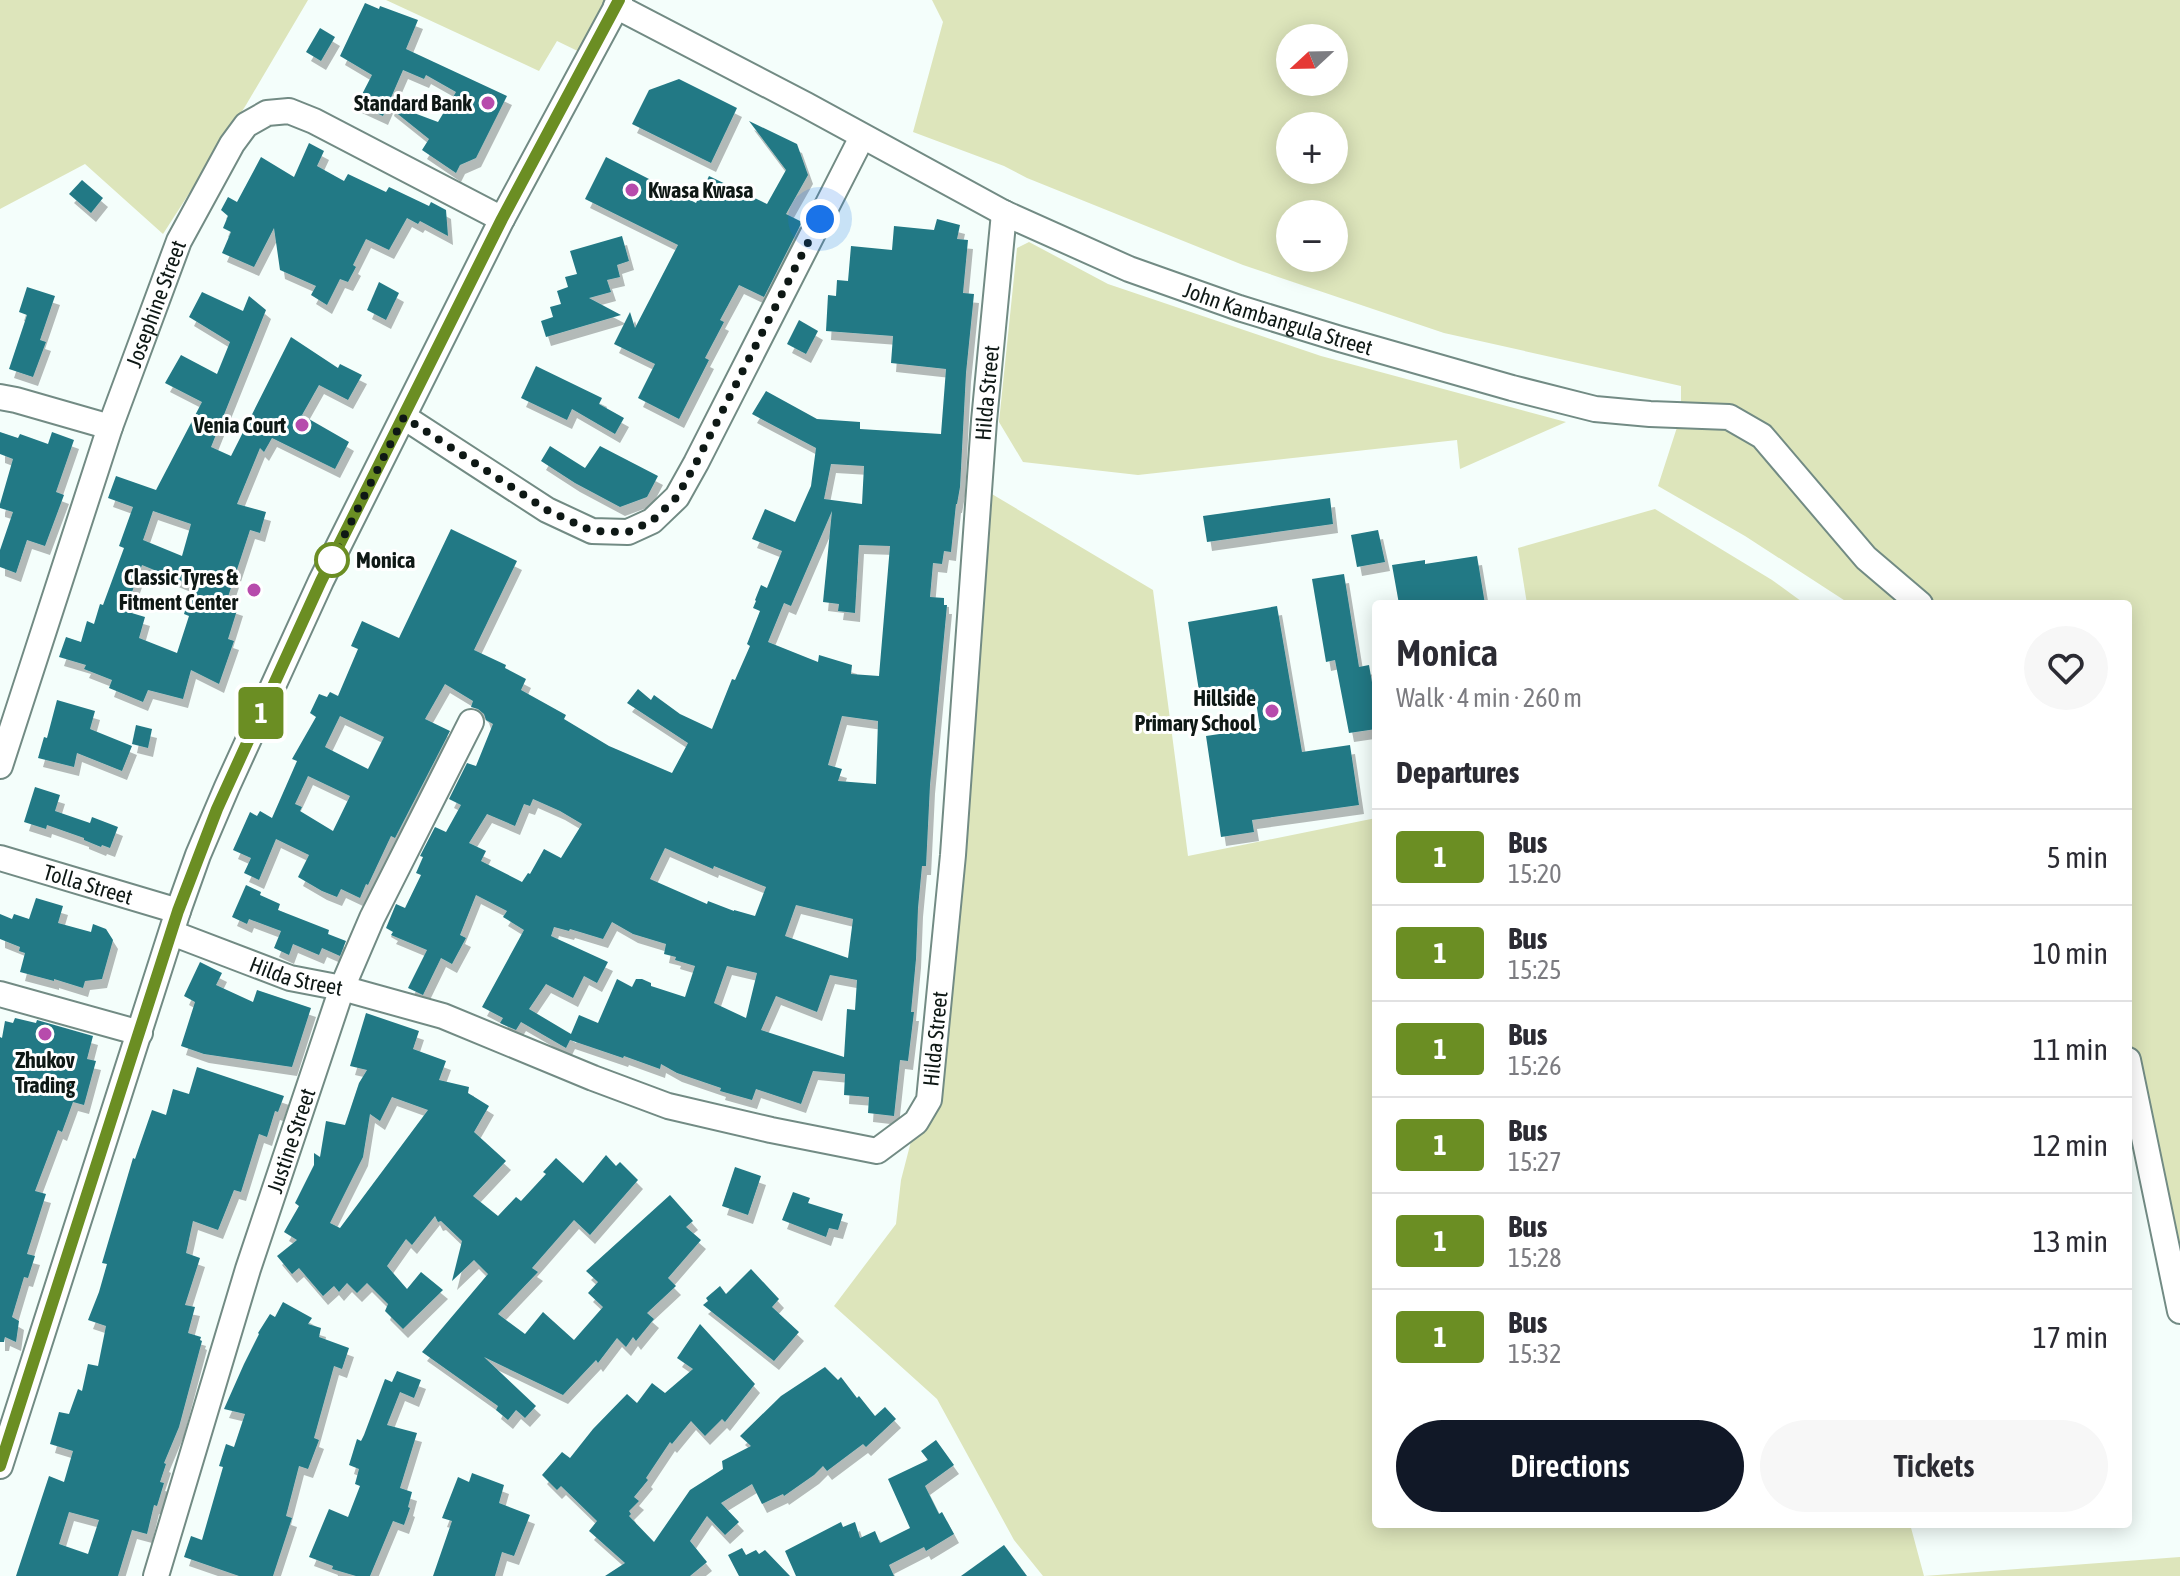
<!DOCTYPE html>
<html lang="en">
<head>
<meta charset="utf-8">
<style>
  body { margin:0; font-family:"Asap Condensed",sans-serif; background:#f7f7f7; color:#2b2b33; height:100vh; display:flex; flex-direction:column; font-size:30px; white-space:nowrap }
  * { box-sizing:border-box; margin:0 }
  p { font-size:26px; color:#7c7c81 }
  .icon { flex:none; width:44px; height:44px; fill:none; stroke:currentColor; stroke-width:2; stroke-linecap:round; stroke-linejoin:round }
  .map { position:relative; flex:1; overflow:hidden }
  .sheet { position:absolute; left:1372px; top:600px; width:760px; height:928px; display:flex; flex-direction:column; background:#fff; border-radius:8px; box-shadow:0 4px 20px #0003 }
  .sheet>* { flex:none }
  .badge { padding:0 16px; border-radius:6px; font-size:28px; line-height:52px }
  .needle { width:52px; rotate:248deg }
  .tools { position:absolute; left:1276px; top:24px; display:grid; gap:16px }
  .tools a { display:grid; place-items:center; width:72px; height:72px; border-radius:50%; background:#fff; box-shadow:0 4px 20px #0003; font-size:40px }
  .you { position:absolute; width:40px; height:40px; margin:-20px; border:6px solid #fff; border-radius:50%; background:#1a73e8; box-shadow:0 0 0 12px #1a73e833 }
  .map>.badge { position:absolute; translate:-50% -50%; box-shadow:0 0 0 4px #fff }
  h2 { padding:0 24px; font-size:30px; line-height:72px }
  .round { display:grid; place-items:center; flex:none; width:84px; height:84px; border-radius:42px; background:#f7f7f7 }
  .summary { display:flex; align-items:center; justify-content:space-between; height:136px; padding:0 24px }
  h1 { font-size:38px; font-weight:600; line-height:60px }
  .action { display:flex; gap:16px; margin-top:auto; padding:16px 24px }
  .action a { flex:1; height:92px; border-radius:48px; background:#111827; color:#fff; font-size:32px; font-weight:600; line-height:92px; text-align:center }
  .action a+a { background:#f7f7f7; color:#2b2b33 }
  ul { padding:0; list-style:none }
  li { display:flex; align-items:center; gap:24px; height:96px; padding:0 24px; border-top:2px solid #e1e1e2 }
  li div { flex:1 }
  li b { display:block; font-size:30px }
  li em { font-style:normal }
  li .badge { min-width:88px; font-weight:700; text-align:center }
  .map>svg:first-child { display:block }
  .green { fill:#dde5bb; fill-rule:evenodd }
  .building { fill:#227985; fill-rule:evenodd; filter:url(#shadow) }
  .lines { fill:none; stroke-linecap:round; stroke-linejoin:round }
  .minor-casing { stroke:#728b84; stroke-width:28 }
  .minor { stroke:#fff; stroke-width:24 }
  .line-casing { stroke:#fff; stroke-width:18 }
  .line { stroke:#6b8e23; stroke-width:12 }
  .walk { stroke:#0e1815; stroke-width:8; stroke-dasharray:0 14.4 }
  .poi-dot { fill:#b74bac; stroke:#fff; stroke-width:3 }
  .stop-dot { fill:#fff; stroke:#6b8e23; stroke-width:4 }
  .labels { text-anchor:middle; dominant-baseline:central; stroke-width:6; stroke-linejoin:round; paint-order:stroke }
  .poi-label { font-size:22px; font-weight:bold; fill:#0e1815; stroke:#fff; text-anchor:end }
  .street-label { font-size:22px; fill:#0e1815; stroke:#fff }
  .stop-label { font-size:22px; font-weight:bold; fill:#0e1815; stroke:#fff; text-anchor:start }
</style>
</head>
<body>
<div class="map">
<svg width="2180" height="1576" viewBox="0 0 2180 1576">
  <defs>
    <filter id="shadow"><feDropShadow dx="5" dy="9" stdDeviation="0" flood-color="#0004"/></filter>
  </defs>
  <rect width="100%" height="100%" fill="#f4fefb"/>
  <!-- green -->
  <g class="green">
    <path d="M0,0H308L246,105L163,234L85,164L0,209Z"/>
    <path d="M386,0H620L588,56L557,41L539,71Z"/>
    <path d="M932,0H2180V1321L2128,1060V604H1850L1745,536L1658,486L1681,415V386L1444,333L1243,265L1027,178L1004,166L913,132L943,22ZM1290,38H1334V82H1290ZM1290,126H1334V170H1290ZM1290,214H1334V258H1290Z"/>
    <path d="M1029,242L1108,284L1321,356L1566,422L1460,469L1457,440L1138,475L1023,462L999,422L1017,248Z"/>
    <path d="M980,487L1153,590L1188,856L1376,818V1524H1910L1924,1576L2180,1557V1576H1043L1014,1540L937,1399L834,1306L896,1224L901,1180L916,1122Z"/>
    <path d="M1655,509L1772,580L1805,604H1527L1518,548Z"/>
  </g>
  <!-- building -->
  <g class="building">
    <path d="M365,3L379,9L380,6L418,20L406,49L507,96L476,158L460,165L456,173L422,150L429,139L389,107L390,104L438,122L456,92L426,75L424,79L403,70L383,116L357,104L372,75L340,56Z"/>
    <path d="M320,28L335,37L321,61L306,52Z"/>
    <path d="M679,79L737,108L711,163L632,124L649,90Z"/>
    <path d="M749,121L797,144L808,175L786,214L802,222L764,297L739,285L720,320L724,322L705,358L709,360L679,419L638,398L655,364L614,344L630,312L635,328L678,245L585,199L606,157L696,203L709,176L767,204L786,170Z"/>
    <path d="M309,143L324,151L317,166L344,181L348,174L386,192L389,187L429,206L431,202L446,210L448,236L420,221L418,224L407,218L389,250L366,239L353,265L356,267L348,282L340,279L327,305L311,295L316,286L280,270L274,228L254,267L222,253L231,232L223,228L228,216L221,210L228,197L237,202L261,157L294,177Z"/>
    <path d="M82,180L103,198L91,213L69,194Z"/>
    <path d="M937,219L960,225L957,239L968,240L963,293L974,294L966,373L960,487L957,504H956L951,552L944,551L942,564L933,563L930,597L944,598V605H947L930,785L926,866H922L918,908L916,959L911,1012H914L908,1061L900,1060L894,1116L868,1113L869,1097L844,1095L845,1074L813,1071L801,1104L756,1089L752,1100L720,1091L721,1088L677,1073L661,1064L660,1069L624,1056L623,1058L570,1040L566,1048L521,1022L516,1030L500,1023L503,1018L482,1007L524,930L503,917L507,911L476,895L460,935L466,938L452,964L441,958L423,995L408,988L427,950L391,935L393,932L386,928L396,904L405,908L421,875L416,873L423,857L420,856L435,827L446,832L461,805L449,799L467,763L476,766L493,724L486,720L484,714L478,709L471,707L473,701L445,684L425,719L450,731L395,838L391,836L368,885L366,884L360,898L341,889L337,897L322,891L298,877L309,855L276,839L259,880L244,873L251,858L233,850L250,812L257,816L260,811L272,818L297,761L292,759L316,717L310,713L319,694L327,697L330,692L338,696L358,649L351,646L362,621L399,638L451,529L517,561L474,650L506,665L505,668L526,679L521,690L566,715L564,719L609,746L672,773L688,743L627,703L638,689L651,700L654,695L680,714L712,729L732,679L735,680L750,646L747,644L760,611L753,608L756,601L755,600L761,585L767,588L782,551L752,539L765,509L795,522L811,486L816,448L752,414L766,391L817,419L860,422V429L941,434L946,369L891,363L893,336L826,331L828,295L836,296L837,280L848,281L851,246L892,250L894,226L934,230ZM831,464L864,466L862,504L824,499ZM832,511L823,602L839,604L838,611L855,613L859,545L890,546L879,676L851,674L852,665L819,655L818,662L768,642L784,603L791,606ZM340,716L384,737L368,769L325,747ZM842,716L878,721L876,784L838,781L842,769L828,765ZM308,776L350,796L333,831L300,811L302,807L295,804ZM533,799L560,811L582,824L561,858L544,849L530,874L528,873L522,882L481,861L486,851L469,843L487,814L515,826L524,804L530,806ZM665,848L713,869L714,866L766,887L755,916L734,910V911L708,901L707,904L650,879ZM796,905L853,919L848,958L785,936ZM612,922L633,934L666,944L664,954L676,957L675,960L695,966L685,997L651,986V983L642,979H636L632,987L617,979L598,1023L579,1015L571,1034L529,1009L546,984L573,998L584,976L597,983L608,962L551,936L554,927L569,931L570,929L603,939ZM727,966L757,973L746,1018L714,1003ZM830,975L857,980L855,1010L847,1009L844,1057L761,1030L776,996L817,1012Z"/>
    <path d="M622,236L629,261L617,265L620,277L607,280L611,292L589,298L621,315L546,337L541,321L553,317L550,307L561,304L557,291L568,287L565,277L577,274L570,251Z"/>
    <path d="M379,282L399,293L386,320L367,310Z"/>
    <path d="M27,287L55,296L40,340L46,342L33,377L9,369L27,315L19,312Z"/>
    <path d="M202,292L243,311L249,296L266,310L211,447L231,456L291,337L338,368L340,364L362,375L348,400L319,385L302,415L349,442L335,469L272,438L264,452L260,448L237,504L266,512L260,533L250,530L226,603L238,607L228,639L234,641L219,684L191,670L183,699L148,690L143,702L109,688L112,680L84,669L86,665L59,657L66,637L81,642L87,621L94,624L100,604L103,605L124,548L119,546L133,507L108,498L116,476L156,490L202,402L165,383L181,355L217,374L230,342L189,317ZM153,511L191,524L182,556L143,540ZM142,565L193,586L184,614L189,616L177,653L139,638L145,617L125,611Z"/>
    <path d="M799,320L818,331L806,354L787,344Z"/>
    <path d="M536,366L602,398L599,404L624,418L615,434L572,409L567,420L521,398Z"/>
    <path d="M0,432L18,438L20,434L48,444L52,432L74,440L56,492L64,495L45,546L27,540L16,573L0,567V550L13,512L0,508V504L13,459L0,454Z"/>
    <path d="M550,446L585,468L600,446L658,476L647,497L620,507L575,483L541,461Z"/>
    <path d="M1330,498L1333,524L1207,542L1203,516Z"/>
    <path d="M1378,530L1385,562L1357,567L1351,535Z"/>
    <path d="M1477,556L1485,604H1399L1392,565L1425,560V564Z"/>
    <path d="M1344,574L1359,667L1369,665L1376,705V729L1349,733L1335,660L1326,662L1312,579Z"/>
    <path d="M1277,606L1302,752L1350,745L1359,805L1252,820L1254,832L1221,837L1206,736L1260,728L1254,689L1200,697L1188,622Z"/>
    <path d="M57,700L95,711L90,729L132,746L122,771L77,753L74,767L38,758L44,737L47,738Z"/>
    <path d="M136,725L152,729L148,748L132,744Z"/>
    <path d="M35,787L60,795L55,811L90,823L92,817L118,827L110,848L102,845L101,847L84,840V838L47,825L46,829L24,822Z"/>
    <path d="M246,885L261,892L260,895L280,904L278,910L329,930L328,934L346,941L340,956L322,948L319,955L293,944L289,955L274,948L281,931L249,919L247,924L232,917Z"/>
    <path d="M36,898L63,906L58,923L91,932L93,924L106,929L113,940L102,979L85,981L83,988L54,979V981L20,972L25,953L19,951L20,947L0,939V914L12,919L14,914L29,919Z"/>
    <path d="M200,962L222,973L216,985L253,1002L257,990L311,1008L292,1067L204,1054L181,1046L195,1002L184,996Z"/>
    <path d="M366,1013L419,1031L413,1049L446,1061L439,1080L469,1087L468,1093L489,1106L474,1132L506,1161L473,1196L498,1216L516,1197L521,1201L546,1174L543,1172L556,1158L583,1183L606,1155L616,1166L620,1162L638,1180L590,1235L574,1220L532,1268L538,1272L498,1314L525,1334L543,1312L574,1340L603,1307L588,1293L598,1282L586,1271L670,1195L693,1221L686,1227L701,1240L668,1278L676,1286L647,1313L654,1319L636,1341L633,1337L626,1347L617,1338L598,1363L596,1360L563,1395L484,1357L536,1406L525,1418L516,1410L508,1420L496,1410L498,1406L422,1352L488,1274L474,1260L452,1281L462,1241L441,1221L438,1222L435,1216L412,1245L406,1239L387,1266L407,1289L421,1272L443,1290L403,1329L385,1311L388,1304L367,1283L357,1293L347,1283L339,1292L334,1286L323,1296L299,1268L292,1274L277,1256L297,1240L284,1232L299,1206L295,1203L314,1165V1153L320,1157L326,1121L345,1125L359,1083L367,1070L350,1066ZM392,1097L428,1110L340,1228L330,1223L363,1157L370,1114L380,1121Z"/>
    <path d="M15,1018L36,1023L37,1020L93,1036L87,1059L96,1061L84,1105L73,1102L62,1132L58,1130L35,1191L46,1194L27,1254L35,1256L28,1278L24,1277L12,1317L19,1321L16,1342L5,1337L4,1342H0V1037L2,1038L5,1021L13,1023Z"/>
    <path d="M197,1067L284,1096L278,1112L275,1111L267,1137L259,1134L241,1192L234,1190L218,1230L193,1221L186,1253L200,1258L185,1305L195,1307L188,1333L201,1337L200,1340L202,1341L179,1427L164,1463L166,1464L160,1482L164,1483L157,1506L154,1505L147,1534L132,1530L118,1576H16L49,1476L64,1482L73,1451L50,1444L59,1412L69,1414L78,1389L82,1391L88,1364L98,1366L106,1326L88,1320L99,1292L107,1264L102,1263L133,1158L135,1159L152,1110L166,1115L173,1089L189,1094ZM69,1512L99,1520L88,1554L59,1544Z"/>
    <path d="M735,1167L761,1176L748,1215L722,1206Z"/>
    <path d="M793,1192L810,1198L808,1203L843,1214L838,1230L829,1228L826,1237L782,1220Z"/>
    <path d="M751,1269L779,1299L772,1307L799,1332L774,1361L703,1305L708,1301L706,1298L720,1286L726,1294Z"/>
    <path d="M283,1302L312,1318L308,1324L321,1328L319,1337L349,1348L342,1369L334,1366L314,1438L319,1440L308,1469L299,1466L286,1516L292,1518L273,1576H239L184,1557L191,1536L202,1540L223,1467L219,1466L226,1444L234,1447L245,1414L224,1409L244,1364L259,1334L258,1333L270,1314L275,1317Z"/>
    <path d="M700,1324L755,1384L725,1422L722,1419L705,1436L691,1421L672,1444L670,1442L646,1478L648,1480L634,1497L639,1501L629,1511L631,1514L629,1516L654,1542L690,1490L723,1469L722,1461L751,1446L740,1436L781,1396L825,1367L838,1380L841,1377L857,1398L859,1396L875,1416L885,1407L896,1419L866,1447L863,1444L827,1471L823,1466L814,1475L784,1496L783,1494L762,1504L752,1484L721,1503L739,1522L725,1535L707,1516L690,1541L707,1562L690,1576H605L625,1563L589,1531L597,1521L561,1486L557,1490L542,1475L562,1452L570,1458L593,1429L627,1394L637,1403L652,1383L665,1393L693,1369L677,1358Z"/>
    <path d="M397,1371L421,1380L414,1398L400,1392L387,1425L417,1433L400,1488L412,1492L408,1507L410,1508L404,1525L393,1521L370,1576H356L332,1569L333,1566L309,1557L329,1509L348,1517L360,1486L355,1484L359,1469L349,1465L357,1439L361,1441L364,1435L385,1379L392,1382Z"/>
    <path d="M936,1440L954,1465L925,1486L939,1514L942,1512L954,1534L926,1551L924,1547L889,1565L894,1576H796L785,1551L841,1522L843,1527L855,1522L860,1538L875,1531L880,1543L910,1528L888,1479L928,1460L921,1451Z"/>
    <path d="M472,1473L504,1485L499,1503L530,1515L514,1556L502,1552L495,1576H433L452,1521L442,1518L458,1477L469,1482Z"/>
    <path d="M1004,1545L1027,1576H961Z"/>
    <path d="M742,1548L746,1555L756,1550L759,1554L765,1550L790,1576H739L728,1555Z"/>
  </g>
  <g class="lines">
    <!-- minor casing -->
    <g class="minor-casing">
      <g id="minor">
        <path id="s1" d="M616,6L806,105L1004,213L1129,269L1239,308L1340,339L1512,388L1595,409L1650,414L1729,417L1762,436L1866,558L1920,604"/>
        <path d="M0,397L16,400L110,427"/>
        <path d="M404,417L547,510L592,531L628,532L652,521L677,497L696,463L862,137"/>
        <path id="s2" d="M0,766L110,427L179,241L232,144L246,125L267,113L289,111L314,121L502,219"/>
        <path id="s3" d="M0,858L178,911"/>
        <path id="s4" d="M172,933L290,978L342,988L443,1016L593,1078L668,1106L771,1130L877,1151L916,1122L929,1100L953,855L984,421L1004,213"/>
        <path d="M0,994L140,1033"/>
        <path d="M2128,1060L2180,1311"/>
        <path d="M0,1466L178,911L198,855L227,787L321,581L502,219L620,0"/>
        <path id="s5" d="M156,1576L248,1269L342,988L372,918L471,722"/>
      </g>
    </g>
    <!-- minor -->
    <use href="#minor" class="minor"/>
  </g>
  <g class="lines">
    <!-- line casing -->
    <g class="line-casing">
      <path id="line" d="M0,1466L178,911L217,809L321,581L502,219L619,0"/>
    </g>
    <!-- line -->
    <use href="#line" class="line"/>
    <!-- walk -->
    <path class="walk" d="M332,560L404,417L547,510L592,531L628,532L652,521L677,497L696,463L820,219"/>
  </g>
  <!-- markers -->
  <g class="poi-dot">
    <circle cx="488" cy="103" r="8"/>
    <circle cx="632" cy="190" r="8"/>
    <circle cx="302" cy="425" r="8"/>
    <circle cx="254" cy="590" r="8"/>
    <circle cx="1272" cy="711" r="8"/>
    <circle cx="45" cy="1034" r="8"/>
  </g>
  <circle class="stop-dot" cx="332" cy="560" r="16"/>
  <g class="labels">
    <!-- poi labels -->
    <g class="poi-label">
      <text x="472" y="103">Standard Bank</text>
      <text x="648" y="190" text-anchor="start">Kwasa Kwasa</text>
      <text x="286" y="425">Venia Court</text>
      <text x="238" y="577">Classic Tyres &amp;<tspan x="238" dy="25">Fitment Center</tspan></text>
      <text x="1256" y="698">Hillside<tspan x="1256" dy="25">Primary School</tspan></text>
      <text x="45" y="1060" text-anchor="middle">Zhukov<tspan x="45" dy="25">Trading</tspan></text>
    </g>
    <!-- street labels -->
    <g class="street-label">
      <text stroke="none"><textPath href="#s2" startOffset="488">Josephine Street</textPath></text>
      <text stroke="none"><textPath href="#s1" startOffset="734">John Kambangula Street</textPath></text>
      <text stroke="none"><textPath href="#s4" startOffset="1524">Hilda Street</textPath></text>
      <text stroke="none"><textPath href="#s3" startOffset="92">Tolla Street</textPath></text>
      <text stroke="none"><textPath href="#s4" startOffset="132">Hilda Street</textPath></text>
      <text stroke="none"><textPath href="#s4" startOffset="876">Hilda Street</textPath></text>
      <text stroke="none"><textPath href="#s5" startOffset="456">Justine Street</textPath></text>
    </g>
    <!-- stop labels -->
    <g class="stop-label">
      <text x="356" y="560">Monica</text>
    </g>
  </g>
</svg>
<div class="tools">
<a><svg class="needle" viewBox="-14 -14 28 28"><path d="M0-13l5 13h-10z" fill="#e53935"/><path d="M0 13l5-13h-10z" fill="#7c7c81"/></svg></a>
<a>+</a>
<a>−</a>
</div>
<div class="you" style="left:820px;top:219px"></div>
<b class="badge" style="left:261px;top:713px;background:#6b8e23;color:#fff">1</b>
<section class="sheet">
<div class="summary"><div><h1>Monica</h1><p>Walk · 4 min · 260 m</p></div><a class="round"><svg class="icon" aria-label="heart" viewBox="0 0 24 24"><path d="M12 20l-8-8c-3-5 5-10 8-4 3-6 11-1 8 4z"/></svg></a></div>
<h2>Departures</h2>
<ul>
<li><span class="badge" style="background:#6b8e23;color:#fff">1</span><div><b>Bus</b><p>15:20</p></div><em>5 min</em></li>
<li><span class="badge" style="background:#6b8e23;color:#fff">1</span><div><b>Bus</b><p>15:25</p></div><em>10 min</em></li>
<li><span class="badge" style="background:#6b8e23;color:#fff">1</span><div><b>Bus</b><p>15:26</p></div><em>11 min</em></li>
<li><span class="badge" style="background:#6b8e23;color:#fff">1</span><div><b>Bus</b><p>15:27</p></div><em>12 min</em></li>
<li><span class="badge" style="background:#6b8e23;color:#fff">1</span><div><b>Bus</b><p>15:28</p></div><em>13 min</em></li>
<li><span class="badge" style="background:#6b8e23;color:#fff">1</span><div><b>Bus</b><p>15:32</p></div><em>17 min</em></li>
</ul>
<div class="action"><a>Directions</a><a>Tickets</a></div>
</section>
</div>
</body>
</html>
